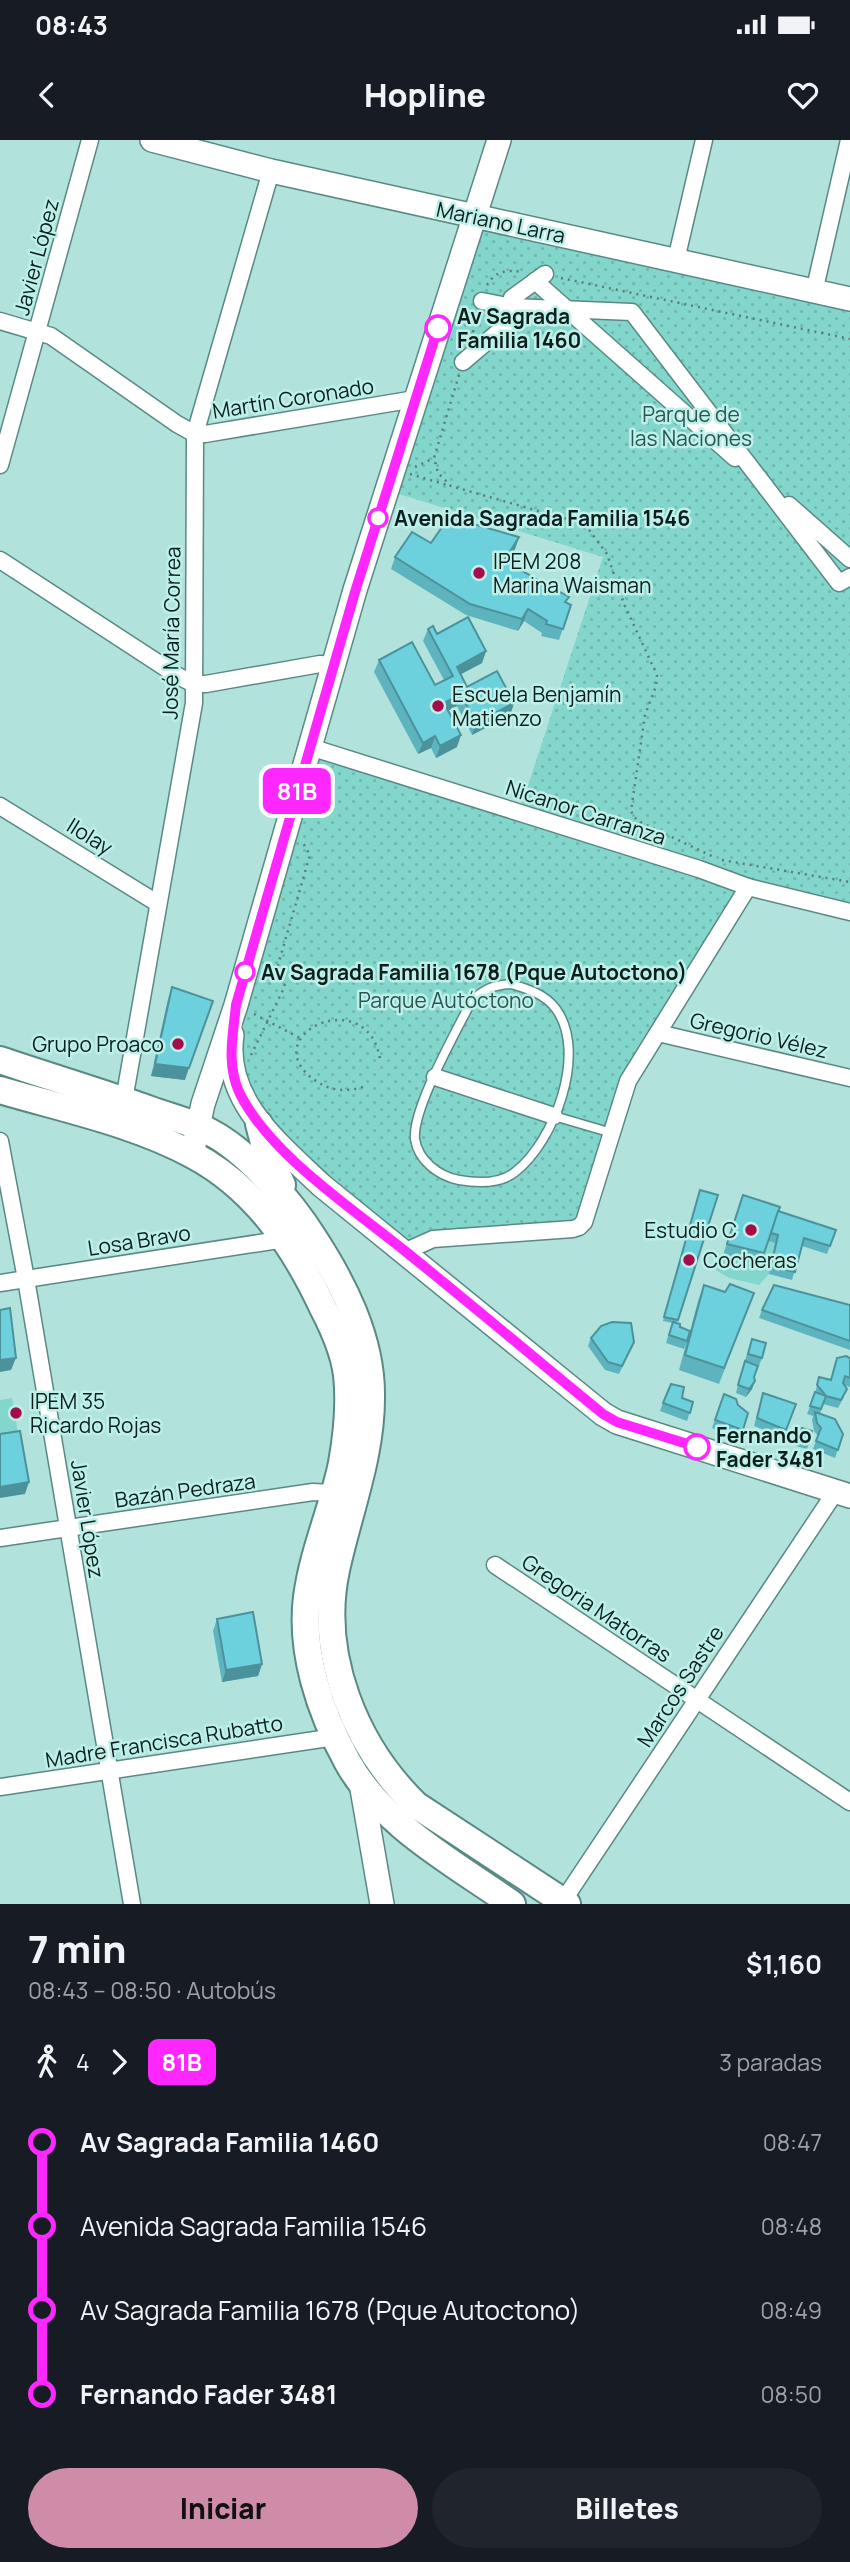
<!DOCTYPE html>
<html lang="es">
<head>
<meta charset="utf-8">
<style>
  body { margin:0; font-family:Manrope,sans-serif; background:#20242c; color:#f1f3f6; height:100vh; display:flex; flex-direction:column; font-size:26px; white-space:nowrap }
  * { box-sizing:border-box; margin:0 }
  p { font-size:23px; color:#9ea1a6 }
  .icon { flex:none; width:38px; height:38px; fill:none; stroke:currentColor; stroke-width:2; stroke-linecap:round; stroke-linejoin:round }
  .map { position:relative; height:1764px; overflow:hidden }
  .details { display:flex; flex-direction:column; background:#171b24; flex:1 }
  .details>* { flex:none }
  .badge { padding:0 14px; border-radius:10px; font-size:24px; line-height:46px }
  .map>.badge { position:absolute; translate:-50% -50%; box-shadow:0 0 0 4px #fff }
  .legs { display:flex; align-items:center; gap:10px; height:77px; padding:0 28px; font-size:23px }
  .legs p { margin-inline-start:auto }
  .headline { display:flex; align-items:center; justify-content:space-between; height:119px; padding:0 28px }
  h1 { font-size:38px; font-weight:800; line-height:52px }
  .button { display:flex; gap:14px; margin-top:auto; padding:14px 28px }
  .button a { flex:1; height:80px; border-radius:42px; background:#ce8ca8; color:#111; font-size:28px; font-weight:800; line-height:80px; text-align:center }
  .button a+a { background:#20242c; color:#f1f3f6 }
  ul { padding:0 28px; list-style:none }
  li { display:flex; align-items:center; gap:24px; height:84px; font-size:26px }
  li i { display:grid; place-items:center; width:10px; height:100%; margin:0 9px; background:currentColor }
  li i::after { content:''; width:18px; height:18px; margin:-9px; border:5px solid; border-radius:50%; background:#171b24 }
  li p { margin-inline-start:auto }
  li:first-child i { background:linear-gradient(#0000 50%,currentColor 0) }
  li:last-child i { background:linear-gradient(currentColor 50%,#0000 0) }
  .status { display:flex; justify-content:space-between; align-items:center; height:49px; padding:0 35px; background:#171b24; direction:ltr }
  .status svg { height:19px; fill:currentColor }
  header { display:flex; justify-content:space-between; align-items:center; height:91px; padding:0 28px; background:#171b24; font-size:32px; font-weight:800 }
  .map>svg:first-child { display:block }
  .green { fill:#83d6cc }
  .park { fill:url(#park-dots) }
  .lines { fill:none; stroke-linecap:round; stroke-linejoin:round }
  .lane-casing { stroke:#598983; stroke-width:11 }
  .street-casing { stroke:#598983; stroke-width:19 }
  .secondary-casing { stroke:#598983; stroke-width:26 }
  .primary-casing { stroke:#598983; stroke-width:30 }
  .path { stroke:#5b7d78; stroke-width:2.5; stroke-dasharray:2 5; stroke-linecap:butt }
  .lane { stroke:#fff; stroke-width:8 }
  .street { stroke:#fff; stroke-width:16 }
  .secondary { stroke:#fff; stroke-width:23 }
  .primary { stroke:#fff; stroke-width:26 }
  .wall { fill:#5eb4be }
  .shaded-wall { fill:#4c929b }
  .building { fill:#6dd1dd; stroke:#4c929b; stroke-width:2 }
  .line-1-casing { stroke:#fff; stroke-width:16 }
  .line-1 { stroke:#fe27ff; stroke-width:10 }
  .stop-1-dot { fill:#fff; stroke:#fe27ff; stroke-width:3.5 }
  .poi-dot { fill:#a40d49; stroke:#bef0ea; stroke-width:2.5 }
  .labels { text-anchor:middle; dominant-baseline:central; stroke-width:5; stroke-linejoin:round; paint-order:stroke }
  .street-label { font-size:21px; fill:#0c1f1d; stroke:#bef0ea }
  .stop-label { font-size:21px; font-weight:bold; fill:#0c1f1d; stroke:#bef0ea; text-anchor:start }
  .park-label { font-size:21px; fill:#2a5652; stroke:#bef0ea }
  .poi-label { font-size:21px; fill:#0c1f1d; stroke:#bef0ea; text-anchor:start }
</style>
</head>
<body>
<div class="status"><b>08:43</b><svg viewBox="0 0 49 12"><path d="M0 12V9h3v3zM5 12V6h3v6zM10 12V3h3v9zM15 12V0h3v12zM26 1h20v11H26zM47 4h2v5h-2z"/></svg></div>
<header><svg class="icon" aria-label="back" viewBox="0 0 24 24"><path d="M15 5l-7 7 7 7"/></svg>Hopline<svg class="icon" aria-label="heart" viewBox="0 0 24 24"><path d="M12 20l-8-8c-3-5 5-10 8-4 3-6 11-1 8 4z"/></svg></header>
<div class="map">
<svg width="850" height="1764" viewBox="0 0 850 1764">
  <defs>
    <pattern id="park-dots" width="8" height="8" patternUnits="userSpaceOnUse" patternTransform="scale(1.75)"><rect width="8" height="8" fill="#83d6cc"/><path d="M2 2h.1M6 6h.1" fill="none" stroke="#70b7af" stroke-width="1.8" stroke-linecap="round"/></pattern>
  </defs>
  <rect width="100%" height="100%" fill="#b1e3dc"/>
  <!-- green -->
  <g class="green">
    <path d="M768,1101L775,1103L769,1134L759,1145L729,1138L716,1130L723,1115L760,1124Z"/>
    <path d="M12,1258L19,1299L0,1302V1260Z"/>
  </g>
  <!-- park -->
  <path class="park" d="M474,77L850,159V772L747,748L628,941L573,1089L433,1099L406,1111L321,1045L235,936L230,916L310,607L519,673L603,417L386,350Z"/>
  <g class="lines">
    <!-- lane casing -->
    <g class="lane-casing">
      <g id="lane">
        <path d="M511,844C528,849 545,854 556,869C588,913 554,1002 515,1032C500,1044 476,1043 459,1040C438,1036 418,1020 415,999C412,969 457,890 471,862C483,849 494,845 511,844Z"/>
        <path d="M554,976L612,993"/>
      </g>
    </g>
    <!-- street casing -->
    <g class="street-casing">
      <g id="street">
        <path d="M676,120L704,0"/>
        <path d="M535,141L735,318"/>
        <path d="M814,152L849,0"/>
        <path d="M482,161L512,167L632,172L839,443L850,437"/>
        <path d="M0,181L51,196L177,284L195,294H205L415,259"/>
        <path d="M463,222L511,181L512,158L545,134"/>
        <path d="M0,325L90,0"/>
        <path d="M789,365L850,419"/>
        <path d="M0,420L178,536L194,544H206L320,524L334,525"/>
        <path d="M310,607L699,729L748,747L850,772"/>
        <path d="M0,666L157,763"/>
        <path d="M658,893L850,938"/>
        <path d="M435,937L554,976"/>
        <path d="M124,960L194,563L195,294L271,31"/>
        <path d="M0,1001L26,1139L132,1764"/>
        <path d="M406,1111L433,1099L573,1089L579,1087L584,1082L628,941L748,747"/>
        <path d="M0,1143L285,1099"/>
        <path d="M0,1398L313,1352L334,1353"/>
        <path d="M495,1425L850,1662"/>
        <path d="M0,1647L335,1597"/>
        <path d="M561,1764L836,1351"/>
      </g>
    </g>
    <!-- secondary casing -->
    <g class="secondary-casing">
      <g id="secondary">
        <path d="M152,0L271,31L850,159"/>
        <path d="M232,895C222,960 279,1005 321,1045L603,1274L617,1282L850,1356"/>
        <path d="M192,1014L203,964L236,865L355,450L499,0"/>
        <path d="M361,1643L382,1764"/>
      </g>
    </g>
    <!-- primary casing -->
    <g class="primary-casing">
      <g id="primary">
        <path d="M0,920C50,937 101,952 151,970C170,977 192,982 210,992C247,1011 291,1062 313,1097C343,1143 371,1198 371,1254C372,1315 349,1370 336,1430C318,1515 355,1606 416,1665L567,1764"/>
        <path d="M0,950C64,969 134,983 193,1015C255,1048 294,1106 323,1168C334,1189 344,1211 347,1235C350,1263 347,1295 342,1323C333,1368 313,1411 307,1457C300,1512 320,1572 347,1621C382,1685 454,1723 512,1764"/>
        <path d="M259,984L265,1007L282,1045"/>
      </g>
    </g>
    <!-- path -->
    <g class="path">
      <path d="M561,138L850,199"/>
      <path d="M487,145C496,130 507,130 523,132"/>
      <path d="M473,192L478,175"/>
      <path d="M459,235L434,318L438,333L451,346L577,382L590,391L607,414L624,464L657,535L656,546L645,575L631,671L634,677L640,682L716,718"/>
      <path d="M415,327L434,318"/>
      <path d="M410,334L447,345"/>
      <path d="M722,720L850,742"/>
      <path d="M254,874L300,898"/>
      <path d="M251,915L285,846L278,825L310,715L303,703"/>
      <path d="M363,947C347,952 330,951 316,941C251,897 367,841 380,919"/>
    </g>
    <!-- lane -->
    <use href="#lane" class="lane"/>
    <!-- street -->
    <use href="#street" class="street"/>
    <!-- secondary -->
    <use href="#secondary" class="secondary"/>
    <!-- primary -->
    <use href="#primary" class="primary"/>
  </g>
  <!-- wall -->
  <g class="wall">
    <path d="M519,397L515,409L506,422L571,465L559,500L541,496L542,493L524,481L518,491L466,475L391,429L395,417L431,403Z"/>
    <path d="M428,489L437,494L486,511L482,523L461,534L467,547L514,563L510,575L472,595L457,566L448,570L457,607L436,618L431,608L418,614L374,532L379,520L435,545L444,540L423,501Z"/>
    <path d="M172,847L185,940L151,936L168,859Z"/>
    <path d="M700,1050L718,1055L677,1183L680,1187L690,1191L698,1161L704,1145L725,1152L754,1153L719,1244L679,1230L686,1204L684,1209L666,1203L672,1183L663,1181Z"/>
    <path d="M743,1055L778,1071L836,1090L827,1114L802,1106L792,1140L769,1134L775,1103L768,1101L760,1124L723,1115Z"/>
    <path d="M850,1165V1210L759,1178L762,1170Z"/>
    <path d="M591,1198L634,1202L619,1234L605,1230L588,1206Z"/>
    <path d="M752,1199L762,1218L759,1226L754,1224V1237L755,1241L752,1249L746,1257L736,1253L742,1229Z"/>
    <path d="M850,1218V1247L844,1245V1257L838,1268L823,1264L820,1274L843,1294L835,1318L813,1309L818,1296L814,1291L812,1280L813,1276L807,1274L815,1254L819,1237L830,1239Z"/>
    <path d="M763,1253L796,1264L784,1298L754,1286Z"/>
    <path d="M724,1254L738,1265L743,1290L741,1298L712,1288Z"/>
    <path d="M682,1258L693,1262L687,1281L660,1271L663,1263Z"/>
    <path d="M802,1288L810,1301L807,1309L796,1306Z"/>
    <path d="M217,1479L262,1524L258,1536L222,1542L213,1491Z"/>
  </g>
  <!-- shaded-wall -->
  <g class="shaded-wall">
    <path d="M519,397L515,409L500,433L504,421Z"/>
    <path d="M528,469L524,481L518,491L522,479Z"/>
    <path d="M486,511L482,523L452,539L457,527Z"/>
    <path d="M461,554L457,566L440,575L444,563Z"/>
    <path d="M514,563L510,575L472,595L476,583Z"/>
    <path d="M461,595L457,607L436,618L440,606Z"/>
    <path d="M435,596L431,608L418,614L423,603Z"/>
    <path d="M155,924L189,928L185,940L151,936Z"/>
    <path d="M16,1218L11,1230L0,1232V1220Z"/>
    <path d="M755,1241L752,1249L746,1257L749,1249Z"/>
    <path d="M29,1342L25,1354L0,1358V1347Z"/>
    <path d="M262,1524L258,1536L222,1542L226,1530Z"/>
  </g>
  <!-- building -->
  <g class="building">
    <path d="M449,377L519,397L504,421L569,457L565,462L571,465L563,489L546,484L547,481L528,469L522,479L470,464L395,417L412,392L431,403Z"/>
    <path d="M468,477L486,511L457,527L467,547L497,531L514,563L476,583L461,554L444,563L461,595L440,606L435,596L423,603L379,520L412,502L435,545L453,536L428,489L433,486L437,494Z"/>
    <path d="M172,847L213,861L189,928L155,924Z"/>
    <path d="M700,1050L718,1055L678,1180L664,1177Z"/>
    <path d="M743,1055L780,1067L764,1113L727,1104Z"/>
    <path d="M778,1071L836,1090L830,1106L804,1098L795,1132L771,1126L778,1095L771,1093Z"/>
    <path d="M730,1144L754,1153L724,1228L685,1215L704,1145L725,1152Z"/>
    <path d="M774,1145L850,1165V1201L762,1170Z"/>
    <path d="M10,1168L16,1218L0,1220V1170Z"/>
    <path d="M612,1182L631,1183L634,1202L622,1226L608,1222L591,1198L601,1186Z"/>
    <path d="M673,1182L680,1184V1187L690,1191L687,1201L669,1195Z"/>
    <path d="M752,1199L766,1203L762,1218L748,1214Z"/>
    <path d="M846,1216L850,1218V1238L845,1236L843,1243L847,1249L841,1260L826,1256L817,1245L819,1237L831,1240L837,1218Z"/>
    <path d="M745,1221L758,1226L754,1237L755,1241L749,1249L738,1245Z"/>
    <path d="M671,1244L684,1247L682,1258L693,1262L690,1273L663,1263Z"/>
    <path d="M815,1252L826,1256L821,1269L810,1266Z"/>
    <path d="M763,1253L796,1264L786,1290L757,1278Z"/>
    <path d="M724,1254L736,1259L738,1265L748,1273L743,1290L715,1280Z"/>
    <path d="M815,1272L835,1279L843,1294L838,1310L816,1301L821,1288L817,1283Z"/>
    <path d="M802,1288L812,1291L810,1301L799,1298Z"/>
    <path d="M20,1291L29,1342L0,1347V1294Z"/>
    <path d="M253,1472L262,1524L226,1530L217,1479Z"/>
  </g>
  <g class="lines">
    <!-- line-1 casing -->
    <g class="line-1-casing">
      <path id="line-1" d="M438,188L355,452L236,865C233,895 226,925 240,954C271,1015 352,1068 405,1111C472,1165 537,1220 603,1274L617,1282L697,1307"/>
    </g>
    <!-- line-1 -->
    <use href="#line-1" class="line-1"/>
  </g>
  <!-- markers -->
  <g class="stop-1-dot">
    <circle cx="438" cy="188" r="12"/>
    <circle cx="378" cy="378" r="9"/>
    <circle cx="245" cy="832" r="9"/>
    <circle cx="697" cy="1307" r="12"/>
  </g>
  <g class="poi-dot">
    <circle cx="479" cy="433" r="7"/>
    <circle cx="438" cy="566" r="7"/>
    <circle cx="178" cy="904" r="7"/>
    <circle cx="751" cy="1090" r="7"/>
    <circle cx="689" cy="1120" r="7"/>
    <circle cx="16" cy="1273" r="7"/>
  </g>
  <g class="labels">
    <!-- street labels -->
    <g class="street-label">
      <text transform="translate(501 82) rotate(12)">Mariano Larra</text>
      <text transform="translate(36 117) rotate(-75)">Javier López</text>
      <text transform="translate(293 258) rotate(-9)">Martín Coronado</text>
      <text transform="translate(171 493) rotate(-89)">José María Correa</text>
      <text transform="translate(586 672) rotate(18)">Nicanor Carranza</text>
      <text transform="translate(90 696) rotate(32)">Ilolay</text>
      <text transform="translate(759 895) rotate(13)">Gregorio Vélez</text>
      <text transform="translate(139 1100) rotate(-9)">Losa Bravo</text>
      <text transform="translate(185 1350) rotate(-8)">Bazán Pedraza</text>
      <text transform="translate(88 1379) rotate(81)">Javier López</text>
      <text transform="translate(597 1468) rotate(34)">Gregoria Matorras</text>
      <text transform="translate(680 1546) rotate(-57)">Marcos Sastre</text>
      <text transform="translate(164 1601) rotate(-9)">Madre Francisca Rubatto</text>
    </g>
    <!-- stop labels -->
    <g class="stop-label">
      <text x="457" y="176">Av Sagrada<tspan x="457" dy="24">Familia 1460</tspan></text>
      <text x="394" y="378">Avenida Sagrada Familia 1546</text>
      <text x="261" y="832">Av Sagrada Familia 1678 (Pque Autoctono)</text>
      <text x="716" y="1295">Fernando<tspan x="716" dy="24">Fader 3481</tspan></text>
    </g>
    <!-- park labels -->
    <g class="park-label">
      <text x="691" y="274">Parque de<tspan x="691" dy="24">las Naciones</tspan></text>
      <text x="446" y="860">Parque Autóctono</text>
    </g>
    <!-- poi labels -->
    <g class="poi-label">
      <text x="493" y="421">IPEM 208<tspan x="493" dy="24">Marina Waisman</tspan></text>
      <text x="452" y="554">Escuela Benjamín<tspan x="452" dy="24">Matienzo</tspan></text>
      <text x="164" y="904" text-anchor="end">Grupo Proaco</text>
      <text x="737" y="1090" text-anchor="end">Estudio C</text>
      <text x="703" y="1120">Cocheras</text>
      <text x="30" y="1261">IPEM 35<tspan x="30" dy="24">Ricardo Rojas</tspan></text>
    </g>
  </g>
</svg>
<b class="badge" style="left:297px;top:651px;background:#fe27ff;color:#fff">81B</b>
</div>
<section class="details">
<div class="headline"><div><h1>7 min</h1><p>08:43 – 08:50 · Autobús</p></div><b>$1,160</b></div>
<div class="legs"><svg class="icon" aria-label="walk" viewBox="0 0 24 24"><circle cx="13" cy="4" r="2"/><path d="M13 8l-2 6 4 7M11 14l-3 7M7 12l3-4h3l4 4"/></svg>4<svg class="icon" aria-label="forward" viewBox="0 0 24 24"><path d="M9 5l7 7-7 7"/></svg><b class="badge" style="background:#fe27ff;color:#fff">81B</b><p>3 paradas</p></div>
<ul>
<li><i style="color:#fe27ff"></i><b>Av Sagrada Familia 1460</b><p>08:47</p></li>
<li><i style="color:#fe27ff"></i><span>Avenida Sagrada Familia 1546</span><p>08:48</p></li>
<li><i style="color:#fe27ff"></i><span>Av Sagrada Familia 1678 (Pque Autoctono)</span><p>08:49</p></li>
<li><i style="color:#fe27ff"></i><b>Fernando Fader 3481</b><p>08:50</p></li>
</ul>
<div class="button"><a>Iniciar</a><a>Billetes</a></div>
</section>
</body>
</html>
